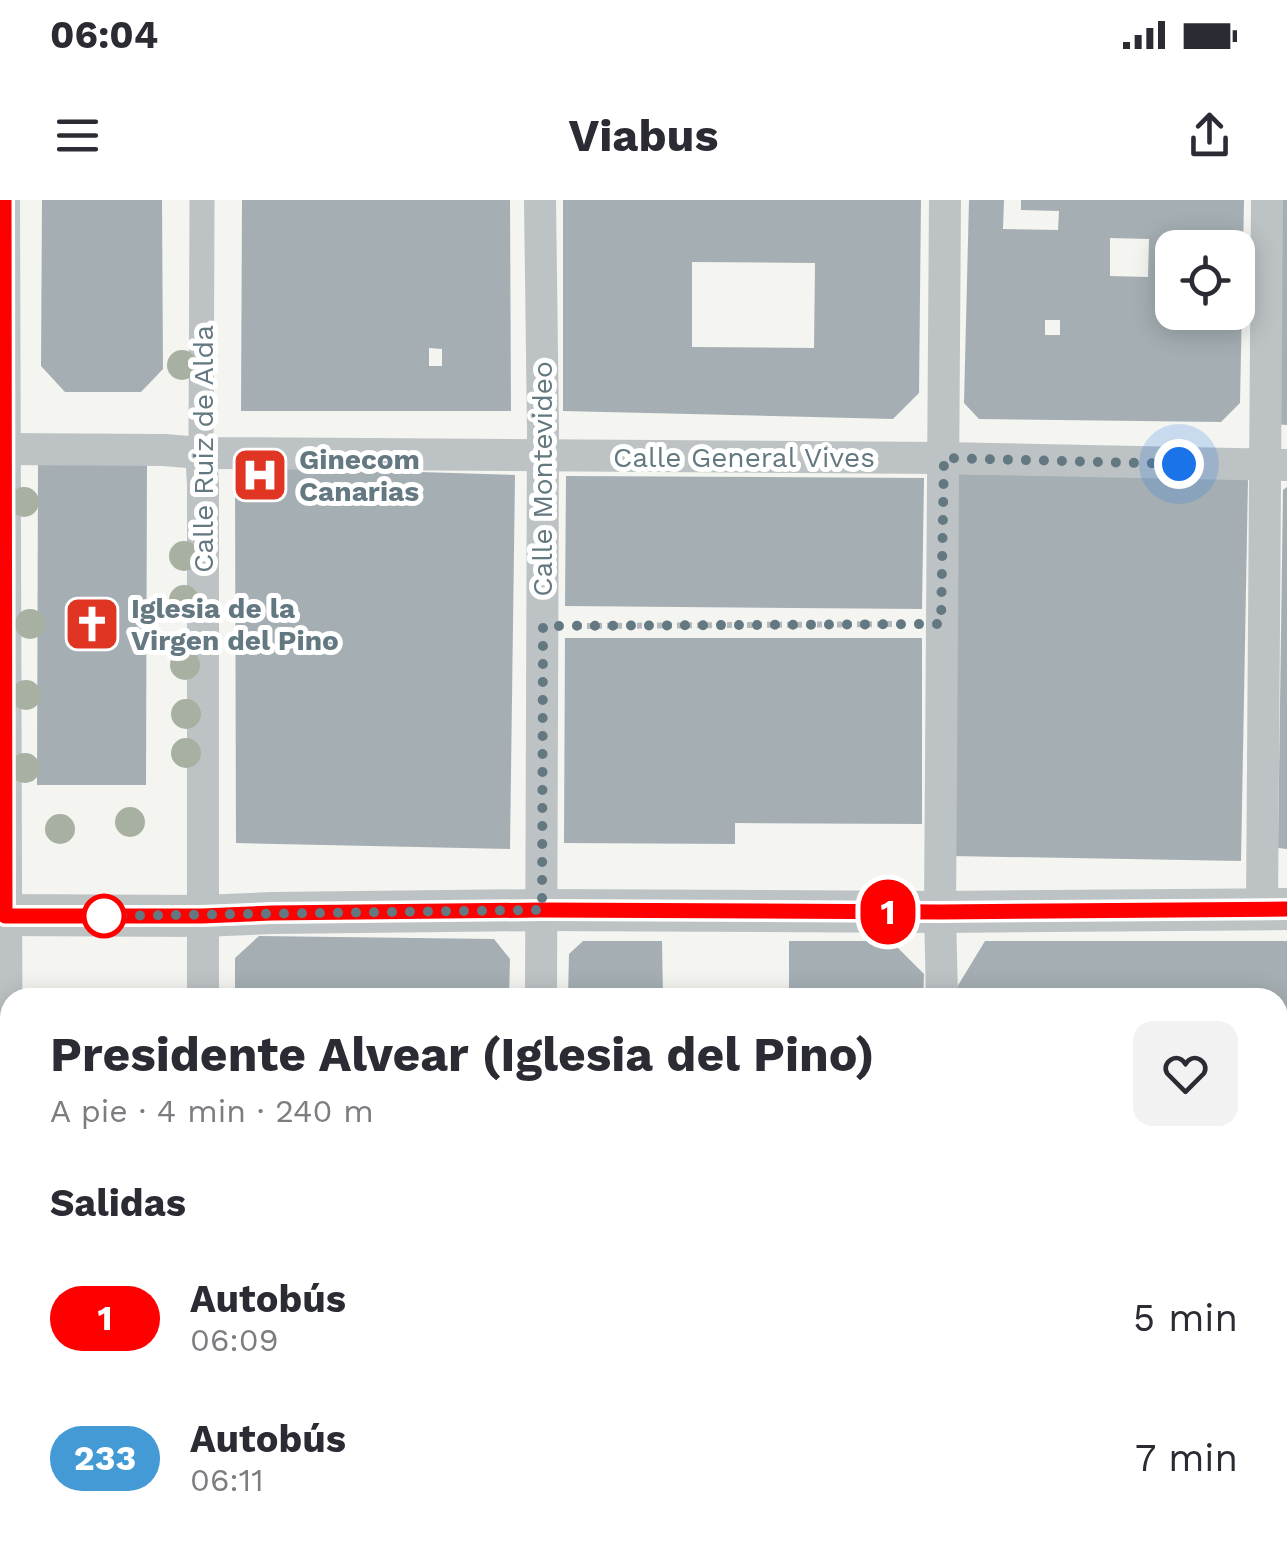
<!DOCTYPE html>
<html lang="es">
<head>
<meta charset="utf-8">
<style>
  body { margin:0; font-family:"Work Sans",sans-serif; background:#f2f2f3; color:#2b2b33; height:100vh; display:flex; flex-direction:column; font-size:38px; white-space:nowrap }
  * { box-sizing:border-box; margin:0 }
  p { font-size:32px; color:#7c7c81 }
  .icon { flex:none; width:55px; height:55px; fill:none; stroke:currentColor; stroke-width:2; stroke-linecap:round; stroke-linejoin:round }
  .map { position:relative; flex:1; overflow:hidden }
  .sheet { position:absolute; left:0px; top:788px; width:1288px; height:562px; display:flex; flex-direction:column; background:#fff; border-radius:30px 30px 0 0; box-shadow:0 5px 25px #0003 }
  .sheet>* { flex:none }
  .badge { padding:0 20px; border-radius:32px; font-size:35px; line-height:65px }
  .fabs { position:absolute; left:1155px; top:30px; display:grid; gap:20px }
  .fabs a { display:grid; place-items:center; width:100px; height:100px; border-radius:20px; background:#fff; box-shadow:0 5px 25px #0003; font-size:50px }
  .you { position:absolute; width:50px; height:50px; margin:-25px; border:8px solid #fff; border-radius:50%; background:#1a73e8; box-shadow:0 0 0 15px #1a73e833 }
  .map>.badge { position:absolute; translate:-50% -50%; box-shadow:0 0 0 5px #fff }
  h2 { padding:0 50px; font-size:38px; line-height:90px }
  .round { display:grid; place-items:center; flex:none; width:105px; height:105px; border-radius:20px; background:#f2f2f3 }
  .headline { display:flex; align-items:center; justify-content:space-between; height:170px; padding:0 50px }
  h1 { font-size:48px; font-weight:700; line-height:75px }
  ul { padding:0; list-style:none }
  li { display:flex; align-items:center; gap:30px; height:140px; padding:0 50px }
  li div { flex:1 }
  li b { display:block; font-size:38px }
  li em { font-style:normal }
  li .badge { min-width:110px; font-weight:700; text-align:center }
  .status { display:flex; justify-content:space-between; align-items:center; height:70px; padding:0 50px; background:#fff; direction:ltr }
  .status svg { height:28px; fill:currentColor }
  header { display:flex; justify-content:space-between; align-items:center; height:130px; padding:0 50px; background:#fff; font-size:45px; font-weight:700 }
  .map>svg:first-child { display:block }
  .green { fill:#d4d9cf }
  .building { fill:#a5afb3; fill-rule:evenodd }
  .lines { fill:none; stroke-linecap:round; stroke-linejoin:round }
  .trunk-casing { stroke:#b0b5b7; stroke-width:58 }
  .path { stroke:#b7babc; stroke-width:6; stroke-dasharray:5 5; stroke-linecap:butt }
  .pedestrian { stroke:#bdc2c4; stroke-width:25 }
  .minor { stroke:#bdc2c4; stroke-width:32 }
  .tertiary { stroke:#bdc2c4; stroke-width:42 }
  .trunk { stroke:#fff; stroke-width:55 }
  .tree { fill:#a8b0a2 }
  .line-casing { stroke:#fff; stroke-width:22 }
  .line { stroke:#f00; stroke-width:15 }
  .walk { stroke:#637881; stroke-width:10; stroke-dasharray:0 18 }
  .stop-dot { fill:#fff; stroke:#f00; stroke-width:5 }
  .labels { text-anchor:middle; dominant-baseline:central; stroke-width:10; stroke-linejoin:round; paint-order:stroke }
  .street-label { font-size:28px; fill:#637881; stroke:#fff }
  .poi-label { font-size:28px; font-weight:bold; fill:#637881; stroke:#fff; text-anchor:start }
</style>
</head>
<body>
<div class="status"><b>06:04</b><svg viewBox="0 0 49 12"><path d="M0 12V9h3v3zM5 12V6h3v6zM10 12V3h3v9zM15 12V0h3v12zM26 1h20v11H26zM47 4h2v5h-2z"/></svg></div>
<header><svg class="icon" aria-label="menu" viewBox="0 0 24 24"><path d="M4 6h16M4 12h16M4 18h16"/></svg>Viabus<svg class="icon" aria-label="share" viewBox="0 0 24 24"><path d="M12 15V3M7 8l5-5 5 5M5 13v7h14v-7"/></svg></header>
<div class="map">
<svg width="1287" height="1348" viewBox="0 0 1287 1348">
  <rect width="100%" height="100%" fill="#f4f4f0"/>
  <!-- green -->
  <path class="green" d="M1278,1196H1287V1348H488L487,1340H1278Z"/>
  <!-- building -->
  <g class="building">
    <path d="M42,0H162L163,169L141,192H65L41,166Z"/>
    <path d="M242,0H510L511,211H241ZM429,148L442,149V166H429Z"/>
    <path d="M563,0H921L919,193L893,219L563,211ZM692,62L815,63L814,148L692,147Z"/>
    <path d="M969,0H1004L1003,29L1058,30L1059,11L1021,10V0H1244L1240,203L1221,222L979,219L964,203ZM1110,38L1149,39L1148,77L1110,76ZM1172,48H1238V112H1172ZM1045,120H1060V135H1045Z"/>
    <path d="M1277,0H1287V225L1275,224Z"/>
    <path d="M38,263L147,264L146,585H37Z"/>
    <path d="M253,267L515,275L510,649L236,643L235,284Z"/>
    <path d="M957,274L1248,279L1241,661L951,656Z"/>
    <path d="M566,276L924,278L922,409L565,406Z"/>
    <path d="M1287,287V649L1278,648L1283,290Z"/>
    <path d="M565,438H922V624L735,623V644L564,643Z"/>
    <path d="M259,736L494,739L510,759L509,798H235V758Z"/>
    <path d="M583,741H662L663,798H568L569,754Z"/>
    <path d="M789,741H891L924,774L923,798H789Z"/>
    <path d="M985,741H1287V914L1278,917V798H954V792Z"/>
    <path d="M1278,1039L1287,1041V1116L1278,1112Z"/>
    <path d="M38,1340H92L71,1348H38Z"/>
  </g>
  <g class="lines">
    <!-- trunk casing -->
    <g class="trunk-casing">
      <path id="trunk" d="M471,1340L472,1348"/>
    </g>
    <!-- path -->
    <g class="path">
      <path d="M577,426L905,424"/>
      <path d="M1278,1220L1287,1221"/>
    </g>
    <!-- pedestrian -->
    <path class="pedestrian" d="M201,253L202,0"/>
    <!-- minor -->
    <g class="minor">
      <path d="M4,0L8,1348"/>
      <path d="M540,0L543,229L541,798"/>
      <path d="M0,249L164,250L201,253L943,258L1287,265"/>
      <path d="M201,253L203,284V798"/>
      <path d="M1262,708L1267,0"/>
      <path d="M942,798L940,712L945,0"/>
      <path d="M1278,937L1287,933"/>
      <path d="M1278,1178H1287"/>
      <path d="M223,1348L241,1340"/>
    </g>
    <!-- tertiary -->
    <path class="tertiary" d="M0,715L202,716L272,713L542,710L940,712L1287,709"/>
    <!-- trunk -->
    <use href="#trunk" class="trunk"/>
  </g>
  <!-- trees -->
  <g class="tree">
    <circle cx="182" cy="165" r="15"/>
    <circle cx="24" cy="302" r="15"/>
    <circle cx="184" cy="356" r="15"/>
    <circle cx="184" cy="400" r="15"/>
    <circle cx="30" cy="424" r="15"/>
    <circle cx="185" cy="465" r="15"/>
    <circle cx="26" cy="495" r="15"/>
    <circle cx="186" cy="514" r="15"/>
    <circle cx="186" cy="553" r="15"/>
    <circle cx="25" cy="568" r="15"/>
    <circle cx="130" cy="622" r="15"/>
    <circle cx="60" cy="629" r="15"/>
  </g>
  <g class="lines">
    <!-- line casing -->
    <g class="line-casing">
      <path id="line" d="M4,0L5,716H202L272,713L542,710L940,712L1287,709"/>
    </g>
    <!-- line -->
    <use href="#line" class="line"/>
    <!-- walk -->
    <path class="walk" d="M104,716L542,710L543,426L941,424L944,258L1179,264"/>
  </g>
  <!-- icons -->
  <defs>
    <g id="hospital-square" transform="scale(2.875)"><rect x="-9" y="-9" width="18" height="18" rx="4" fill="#e13523" stroke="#fff"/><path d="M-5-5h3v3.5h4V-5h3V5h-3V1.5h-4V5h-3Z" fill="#fff"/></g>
    <g id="church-square" transform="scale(2.875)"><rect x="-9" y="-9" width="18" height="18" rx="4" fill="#e13523" stroke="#fff"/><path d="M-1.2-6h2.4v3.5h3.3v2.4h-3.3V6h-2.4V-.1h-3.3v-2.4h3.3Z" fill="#fff"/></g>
  </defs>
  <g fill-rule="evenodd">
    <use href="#hospital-square" x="260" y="275"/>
    <use href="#church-square" x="92" y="424"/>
  </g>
  <!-- markers -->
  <circle class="stop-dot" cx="104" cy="716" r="20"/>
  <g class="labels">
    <!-- street labels -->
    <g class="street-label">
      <text transform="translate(203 249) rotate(-90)">Calle Ruiz de Alda</text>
      <text x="744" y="257">Calle General Vives</text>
      <text transform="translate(542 279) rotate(-90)">Calle Montevideo</text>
    </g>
    <!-- poi labels -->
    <g class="poi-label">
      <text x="299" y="259">Ginecom<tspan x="299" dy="32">Canarias</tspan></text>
      <text x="131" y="408">Iglesia de la<tspan x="131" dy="32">Virgen del Pino</tspan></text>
    </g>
  </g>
</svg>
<div class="fabs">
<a><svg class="icon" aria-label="locate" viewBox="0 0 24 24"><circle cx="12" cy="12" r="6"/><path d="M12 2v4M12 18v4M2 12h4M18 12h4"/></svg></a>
</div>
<div class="you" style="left:1179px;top:264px"></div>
<b class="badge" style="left:888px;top:712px;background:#f00;color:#fff">1</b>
<section class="sheet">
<div class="headline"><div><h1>Presidente Alvear (Iglesia del Pino)</h1><p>A pie · 4 min · 240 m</p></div><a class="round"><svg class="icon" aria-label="heart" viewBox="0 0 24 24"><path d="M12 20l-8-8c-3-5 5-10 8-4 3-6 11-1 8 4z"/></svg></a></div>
<h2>Salidas</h2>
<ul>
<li><span class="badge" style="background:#f00;color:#fff">1</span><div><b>Autobús</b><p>06:09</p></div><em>5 min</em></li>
<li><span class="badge" style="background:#449ad5;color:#fff">233</span><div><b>Autobús</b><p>06:11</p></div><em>7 min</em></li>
</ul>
</section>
</div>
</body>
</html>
